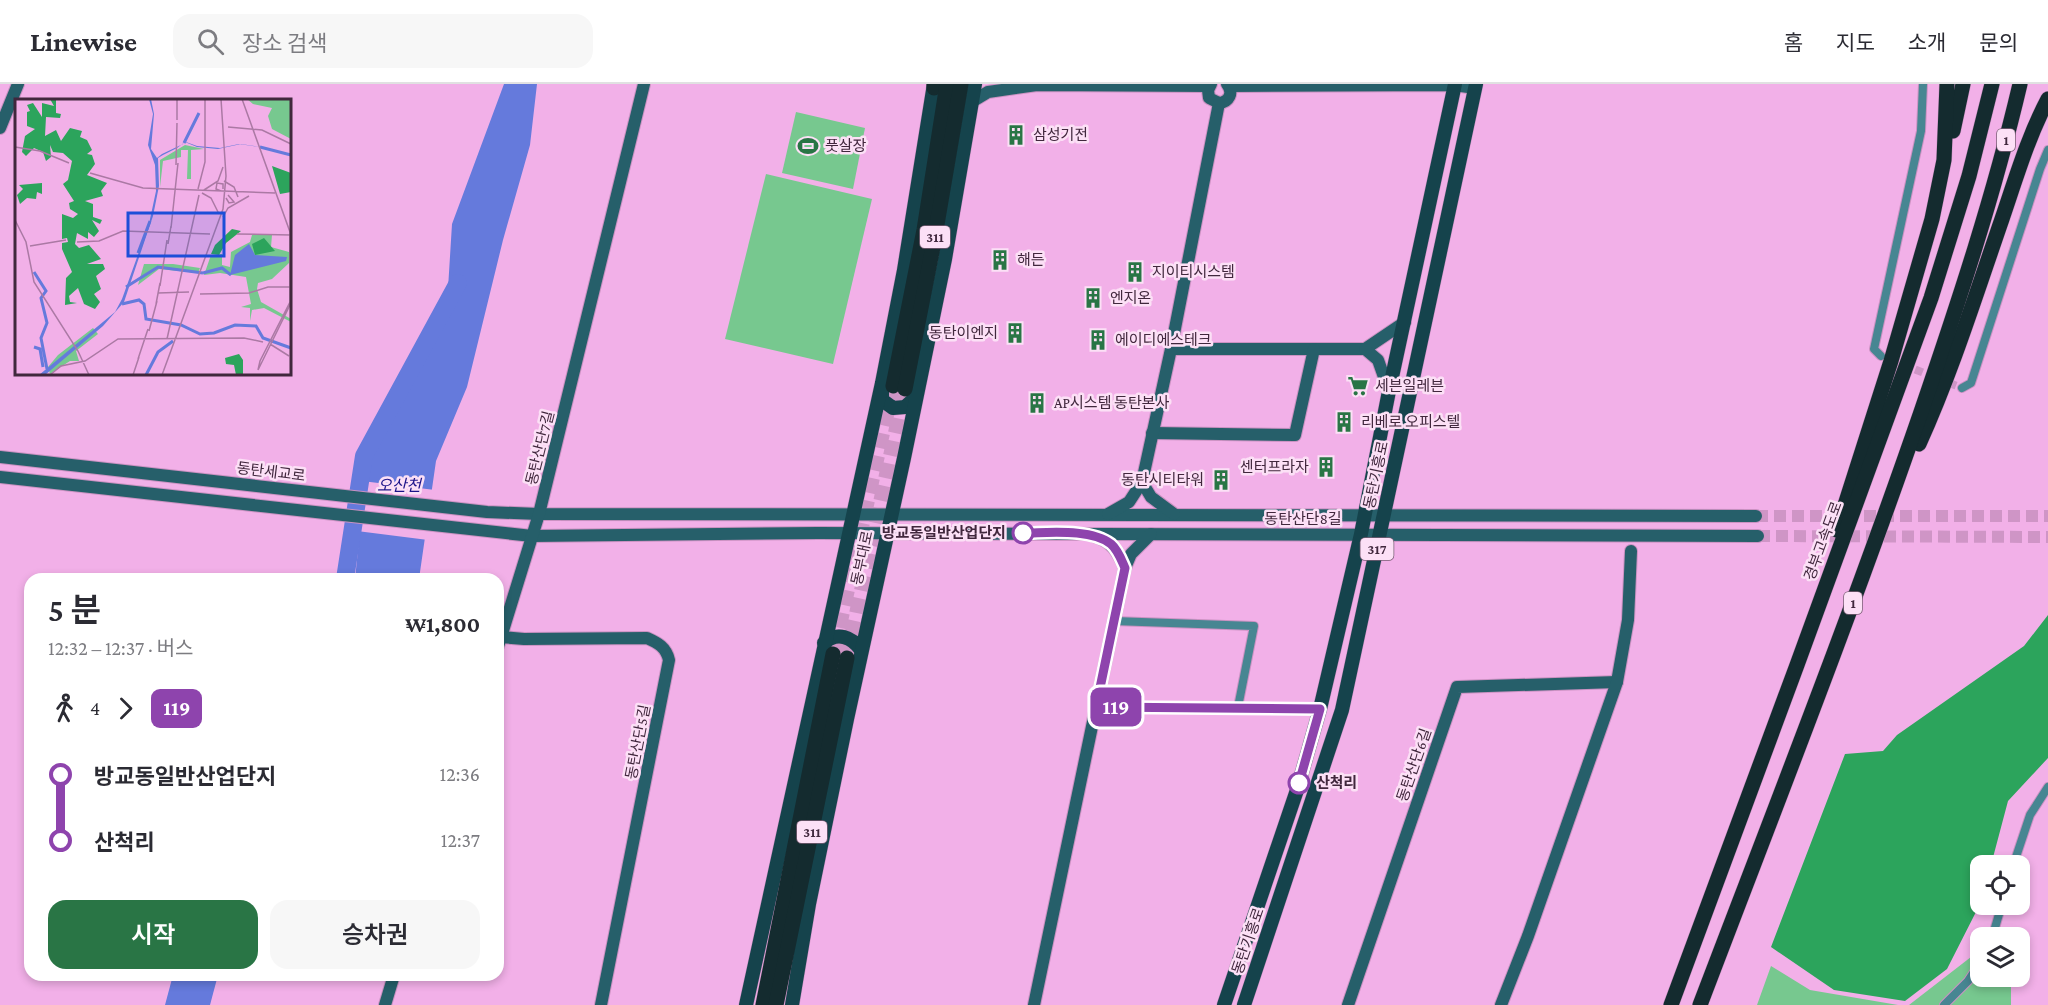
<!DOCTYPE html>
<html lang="ko">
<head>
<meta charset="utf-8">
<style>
  body { margin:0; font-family:"Crimson Pro","Noto Sans KR",serif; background:#f7f7f7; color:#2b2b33; height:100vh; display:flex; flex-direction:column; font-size:22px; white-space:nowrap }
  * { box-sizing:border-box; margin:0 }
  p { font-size:20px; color:#7c7c81 }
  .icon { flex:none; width:33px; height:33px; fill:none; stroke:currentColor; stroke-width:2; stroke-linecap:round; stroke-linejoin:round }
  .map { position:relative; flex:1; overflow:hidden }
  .drawer { position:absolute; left:24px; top:489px; width:480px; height:408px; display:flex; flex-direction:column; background:#fff; border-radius:18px; box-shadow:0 3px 9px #0003 }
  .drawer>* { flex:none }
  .badge { padding:0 12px; border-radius:9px; font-size:21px; line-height:39px }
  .controls { position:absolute; left:1970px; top:771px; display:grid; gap:12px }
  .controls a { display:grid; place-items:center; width:60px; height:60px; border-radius:12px; background:#fff; box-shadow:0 3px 9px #0003; font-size:30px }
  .map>.badge { position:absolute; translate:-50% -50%; box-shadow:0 0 0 3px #fff }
  .legs { display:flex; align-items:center; gap:9px; height:66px; padding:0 24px; font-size:20px }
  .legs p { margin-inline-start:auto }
  .headline { display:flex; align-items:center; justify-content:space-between; height:102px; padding:0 24px }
  h1 { font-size:33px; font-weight:600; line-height:45px }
  .cta { display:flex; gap:12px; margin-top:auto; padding:12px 24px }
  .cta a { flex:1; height:69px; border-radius:18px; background:#297545; color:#fff; font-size:24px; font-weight:600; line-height:69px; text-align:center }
  .cta a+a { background:#f7f7f7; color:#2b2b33 }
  ul { padding:0 24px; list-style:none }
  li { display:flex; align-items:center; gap:21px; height:66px; font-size:22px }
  li i { display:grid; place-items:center; width:9px; height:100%; margin:0 8px; background:currentColor }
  li i::after { content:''; width:15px; height:15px; margin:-8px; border:4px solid; border-radius:50%; background:#fff }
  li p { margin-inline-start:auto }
  li:first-child i { background:linear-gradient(#0000 50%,currentColor 0) }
  li:last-child i { background:linear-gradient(currentColor 50%,#0000 0) }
  header { display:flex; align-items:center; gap:36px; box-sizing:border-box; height:84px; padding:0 30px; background:#fff; border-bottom:2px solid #e1e1e2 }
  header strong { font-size:28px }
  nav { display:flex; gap:33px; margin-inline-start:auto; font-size:21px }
  .search { width:420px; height:54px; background:#f7f7f7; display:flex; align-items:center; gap:15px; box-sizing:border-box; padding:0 21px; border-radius:18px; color:#7c7c81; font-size:22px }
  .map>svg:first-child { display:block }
  .green { fill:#77c88f }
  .forest { fill:#2ca45c }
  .water { fill:#657adc }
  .pier { fill:#f2b0e8 }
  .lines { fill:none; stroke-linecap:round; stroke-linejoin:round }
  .river { stroke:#657adc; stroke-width:18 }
  .street-tunnel { stroke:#cf95c6; stroke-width:8; stroke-dasharray:8 4; stroke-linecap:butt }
  .secondary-tunnel { stroke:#cf95c6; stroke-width:12; stroke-dasharray:12 6; stroke-linecap:butt }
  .highway-tunnel { stroke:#cf95c6; stroke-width:15; stroke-dasharray:15 8; stroke-linecap:butt }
  .street-casing { stroke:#cb92c2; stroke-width:10 }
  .secondary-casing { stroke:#cb92c2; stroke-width:14 }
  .primary-casing { stroke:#cb92c2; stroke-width:15 }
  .highway-casing { stroke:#cb92c2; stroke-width:16 }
  .street { stroke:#478692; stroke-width:8 }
  .secondary { stroke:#265f6a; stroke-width:12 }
  .primary { stroke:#15434c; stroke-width:14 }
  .highway { stroke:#142b2f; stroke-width:15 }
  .line-1-casing { stroke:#fff; stroke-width:14 }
  .line-1 { stroke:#8e44ad; stroke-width:9 }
  .stop-1-dot { fill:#fff; stroke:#8e44ad; stroke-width:3 }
  .labels { text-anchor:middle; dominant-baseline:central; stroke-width:5; stroke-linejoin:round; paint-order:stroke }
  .shield { fill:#fce0f6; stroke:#795e74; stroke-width:1.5 }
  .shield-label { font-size:14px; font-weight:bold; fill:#41273d }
  .poi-label { font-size:15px; fill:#41273d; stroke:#fce0f6; text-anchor:start }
  .street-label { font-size:15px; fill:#41273d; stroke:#fce0f6 }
  .stop-label { font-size:15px; font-weight:bold; fill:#41273d; stroke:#fce0f6; text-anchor:end }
  .water-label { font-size:16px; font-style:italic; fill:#1c1389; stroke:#fce0f6 }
  .inset-river { fill:none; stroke:#657adc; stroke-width:3 }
  .inset-road { fill:none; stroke:#ab79a4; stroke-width:1.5 }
  .view { fill:#1d4ed8; fill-opacity:0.15; stroke:#1d4ed8; stroke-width:3 }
  .inset-edge { fill:none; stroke:#41273d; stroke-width:3 }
</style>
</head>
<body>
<header>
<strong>Linewise</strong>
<div class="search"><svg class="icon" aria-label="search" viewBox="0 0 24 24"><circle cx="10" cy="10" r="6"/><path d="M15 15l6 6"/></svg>장소 검색</div>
<nav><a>홈</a><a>지도</a><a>소개</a><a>문의</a></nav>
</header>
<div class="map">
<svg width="2048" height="921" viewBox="0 0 2048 921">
  <rect width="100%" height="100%" fill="#f2b0e8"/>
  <!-- green -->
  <g class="green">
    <path d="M796,28L865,44L853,105L782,89Z"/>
    <path d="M766,90L872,115L833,280L725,255Z"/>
    <path d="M1980,866V892L2011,893V921H1909Z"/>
    <path d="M1771,882L1810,906L1898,921H1757Z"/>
  </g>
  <!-- forest -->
  <path class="forest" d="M2048,531V674L2008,717L1991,781L1980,782V820L1947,885L1905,917L1834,906L1771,863L1845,670L1883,667L1897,651L2024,562Z"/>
  <!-- water -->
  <g class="water">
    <path d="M504,0H537L530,61L503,156L467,303L436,377L419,495H355L367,379L447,221L452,140Z"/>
    <path d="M173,891H218L210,921H165Z"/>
  </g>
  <!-- pier -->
  <path class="pier" d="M362,397L435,406L428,456L357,447Z"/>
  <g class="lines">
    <!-- river -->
    <path class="river" d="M345,495L364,372L458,199"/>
    <!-- street-tunnel -->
    <path class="street-tunnel" d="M1904,281L1962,304"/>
    <!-- secondary-tunnel -->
    <g class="secondary-tunnel">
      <path d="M1756,432H2048"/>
      <path d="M1758,452L2048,453"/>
    </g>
    <!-- highway-tunnel -->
    <g class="highway-tunnel">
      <path d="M834,566L893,302"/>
      <path d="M847,574L905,305"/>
    </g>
    <!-- street casing -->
    <g class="street-casing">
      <g id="street">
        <path d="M1881,272L1874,265L1921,47L1923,0"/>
        <path d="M1962,304L1971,299L2040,85L2048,66"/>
        <path d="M1114,537L1254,542L1239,618"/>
        <path d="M1096,623L1320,625"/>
        <path d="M2013,782L2030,731L2048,703"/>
        <path d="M1992,854L2002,820"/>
        <path d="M1944,921L1968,897L1980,879"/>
      </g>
    </g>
    <!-- secondary casing -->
    <g class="secondary-casing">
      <g id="secondary">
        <path d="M1211,0L1208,6L1209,14L1219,19C1229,18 1234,9 1227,0"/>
        <path d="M1229,2L1454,1L1475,4"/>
        <path d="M973,17L988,8L1037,1L1209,2"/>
        <path d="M0,44L18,0"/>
        <path d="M1171,265H1365L1405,238"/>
        <path d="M1365,265L1378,276L1389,307"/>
        <path d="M1152,349L1295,351L1314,265"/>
        <path d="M0,373L487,428L539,430L1756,432"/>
        <path d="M0,393L532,452L818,449L1758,452"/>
        <path d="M1142,398L1151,413L1174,430"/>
        <path d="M1108,430L1129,418L1142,398L1171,265L1219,19"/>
        <path d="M1094,452C1111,457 1118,467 1125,484"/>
        <path d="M501,553L539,430L644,0"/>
        <path d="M498,562L501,553L524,555L647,554C658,559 666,563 669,576L601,921"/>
        <path d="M385,921L394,891"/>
        <path d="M1034,921L1125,484L1131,470L1151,450"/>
        <path d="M1348,921L1457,603L1617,598"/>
        <path d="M1501,921L1528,852L1617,598L1628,536L1631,467"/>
      </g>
    </g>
    <!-- primary casing -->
    <g class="primary-casing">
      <g id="primary">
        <path d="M882,304V316L893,324L905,323L915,314"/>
        <path d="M824,559C837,547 852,553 861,566"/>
        <path d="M746,921L882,299L904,186L934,0"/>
        <path d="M792,921L809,820L847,635L904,374L945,175L975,0"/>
        <path d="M1224,921L1297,706L1320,625L1361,450L1389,307L1455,0"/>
        <path d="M1244,921L1342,626L1476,0"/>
      </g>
    </g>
    <!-- highway casing -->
    <g class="highway-casing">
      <g id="highway">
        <path d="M934,4V0"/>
        <path d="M1953,47L1963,0"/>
        <path d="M893,302L924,146L947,0"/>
        <path d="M905,305L934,158L961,0"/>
        <path d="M1919,360C1952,287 1976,210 2002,135C2016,94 2028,53 2048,15"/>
        <path d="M1837,446L1891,277L1932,135L1944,76L1947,0"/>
        <path d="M763,921L833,570"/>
        <path d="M776,921L847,574"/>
        <path d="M1671,921L1797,581L1931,214L1969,92L1992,0"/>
        <path d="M1700,921C1775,724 1852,528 1921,328C1958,220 1994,111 2020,0"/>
      </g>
    </g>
    <!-- street -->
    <use href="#street" class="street"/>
    <!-- secondary -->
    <use href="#secondary" class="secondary"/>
    <!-- primary -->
    <use href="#primary" class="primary"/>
    <!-- highway -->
    <use href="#highway" class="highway"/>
  </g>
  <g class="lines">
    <!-- line-1 casing -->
    <g class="line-1-casing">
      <path id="line-1" d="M1023,449C1047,449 1091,444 1111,460C1118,466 1121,475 1125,484L1096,623L1320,625L1299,699"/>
    </g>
    <!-- line-1 -->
    <use href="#line-1" class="line-1"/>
  </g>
  <!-- icons -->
  <defs>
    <g id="building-bare" transform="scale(1.62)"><path d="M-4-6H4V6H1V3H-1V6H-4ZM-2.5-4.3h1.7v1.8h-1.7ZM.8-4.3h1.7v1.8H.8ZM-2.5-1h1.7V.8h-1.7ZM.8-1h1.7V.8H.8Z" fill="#297545" stroke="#fce0f6" stroke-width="2.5" paint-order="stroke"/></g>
    <g id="stadium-bare" transform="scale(1.62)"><path d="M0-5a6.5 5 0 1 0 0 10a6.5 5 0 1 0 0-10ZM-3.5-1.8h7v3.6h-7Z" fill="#297545" stroke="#fce0f6" stroke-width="2.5" paint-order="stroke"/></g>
    <g id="supermarket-bare" transform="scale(1.62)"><path d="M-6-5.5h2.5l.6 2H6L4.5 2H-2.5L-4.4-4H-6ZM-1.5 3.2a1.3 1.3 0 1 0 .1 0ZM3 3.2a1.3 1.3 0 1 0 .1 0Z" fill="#297545" stroke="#fce0f6" stroke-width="2.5" paint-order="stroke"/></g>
  </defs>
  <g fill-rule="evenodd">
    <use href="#building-bare" x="1016" y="51"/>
    <use href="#stadium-bare" x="808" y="62"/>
    <use href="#building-bare" x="1000" y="176"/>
    <use href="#building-bare" x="1135" y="188"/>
    <use href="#building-bare" x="1093" y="214"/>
    <use href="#building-bare" x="1015" y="249"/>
    <use href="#building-bare" x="1098" y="256"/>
    <use href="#supermarket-bare" x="1358" y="302"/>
    <use href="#building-bare" x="1037" y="319"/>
    <use href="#building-bare" x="1344" y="338"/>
    <use href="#building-bare" x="1326" y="383"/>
    <use href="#building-bare" x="1221" y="396"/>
  </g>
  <!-- markers -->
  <g class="stop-1-dot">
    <circle cx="1023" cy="449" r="10"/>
    <circle cx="1299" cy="699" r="10"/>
  </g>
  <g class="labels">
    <!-- shield labels -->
    <g class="shield">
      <rect x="1997" y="45" width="18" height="22" rx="4.5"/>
      <rect x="920" y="142" width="30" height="22" rx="4.5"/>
      <rect x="1360.5" y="454" width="33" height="22" rx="4.5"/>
      <rect x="1844" y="508" width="18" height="22" rx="4.5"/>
      <rect x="797" y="737" width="30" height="22" rx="4.5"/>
    </g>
    <g class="shield-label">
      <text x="2006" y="56">1</text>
      <text x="935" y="153">311</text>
      <text x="1377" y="465">317</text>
      <text x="1853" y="519">1</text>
      <text x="812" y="748">311</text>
    </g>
    <!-- poi labels -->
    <g class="poi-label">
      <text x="1033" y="51">삼성기전</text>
      <text x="825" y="62">풋살장</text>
      <text x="1017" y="176">해든</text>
      <text x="1152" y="188">지이티시스템</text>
      <text x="1110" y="214">엔지온</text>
      <text x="998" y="249" text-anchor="end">동탄이엔지</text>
      <text x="1115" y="256">에이디에스테크</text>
      <text x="1375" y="302">세븐일레븐</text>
      <text x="1054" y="319">AP시스템 동탄본사</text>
      <text x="1361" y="338">리베로 오피스텔</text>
      <text x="1309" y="383" text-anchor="end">센터프라자</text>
      <text x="1204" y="396" text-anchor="end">동탄시티타워</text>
    </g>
    <!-- street labels -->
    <g class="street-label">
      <text transform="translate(540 364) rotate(-76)">동탄산단7길</text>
      <text transform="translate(271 388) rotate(7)">동탄세교로</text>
      <text transform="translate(1376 391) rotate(-78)">동탄기흥로</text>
      <text x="1303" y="435">동탄산단8길</text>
      <text transform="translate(1823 457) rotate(-70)">경부고속도로</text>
      <text transform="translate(862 474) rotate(-78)">동부대로</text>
      <text transform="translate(638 658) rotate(-79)">동탄산단5길</text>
      <text transform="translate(1414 681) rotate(-71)">동탄산단6길</text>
      <text transform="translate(1248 857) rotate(-71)">동탄기흥로</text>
    </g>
    <!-- stop labels -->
    <g class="stop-label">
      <text x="1006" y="449">방교동일반산업단지</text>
      <text x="1316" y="699" text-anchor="start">산척리</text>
    </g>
    <!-- water labels -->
    <g class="water-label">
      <text x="399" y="401">오산천</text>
    </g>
  </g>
  <!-- overview -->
  <g transform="translate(15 15)">
    <rect width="276" height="276" fill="#f2b0e8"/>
    <path d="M232,0H276V40L257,30L253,17L257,9L238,5ZM170,46L189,50L176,51V80H172L173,51H166V58L148,62L145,88V61ZM237,136H257L256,148L274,153V164L257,180L243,184L242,190L246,203L276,220V223L249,209L237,211L235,222V209L226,208L236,205L231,178L205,174L189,176L196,156L207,155V166L215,168L216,153L235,143ZM129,165H158L185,169L183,174L144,170L123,186ZM78,229L83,235L61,252L64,262H55L35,275L33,268L43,256Z" fill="#77c88f"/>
    <path d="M35,0H41V14L46,15L45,19L31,18L30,37L41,31L46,42L55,29L67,32L65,38L72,41L77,51L72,55L77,56L80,65L72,76L92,84L86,92L88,97L70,102L78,105V118L87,121L85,125L77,121L84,132L79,138L73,133V140L62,134L60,145L64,149L74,146L86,160L72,165H88L90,170L81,177L86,190L79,195L85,203L80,210L69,205L63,189L54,197L55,203L62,204L50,206L51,179L57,173L47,150V144L53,143L52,139L47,140V115L58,119L63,115L55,110L54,104L59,102L48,85L53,81L57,62L48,54L38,53L35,46L36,58L31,62L28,53L19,49L11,57L7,53L10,37L20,30L12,27V13L15,12L12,6L18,4L27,18V4L39,7ZM257,67L276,74V93L265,95ZM27,84V95L22,93L21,100L12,99L5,105L2,96L8,90L4,86ZM217,130L226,132L211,144L204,156L196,155L200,146ZM249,139L260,152L240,156L237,145ZM224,255L228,261V276H221L219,266L211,265L210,259Z" fill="#2ca45c"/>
    <path d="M134,0H136L139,15L136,50L142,59L147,55L168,45L172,38L171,43L182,47L205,49L224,45L245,48L226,45L203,50L182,48L170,43L162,49L148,56L143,59L144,87L138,117L109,203L88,227L30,276H24L100,213L107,200L134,125L141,92L140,66L133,46L138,15ZM234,145L240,156L272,158L271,162L215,176L220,156Z" fill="#657adc"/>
    <path class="inset-river" d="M169,44L184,14M245,48L276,56M123,154L135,122M19,173L31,192L26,199L32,224L26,239L32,270M188,174L207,169L216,176M111,188L143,168L188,174M107,205L124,201L129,205L131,220L166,226L185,235L199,234L220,226L241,227L248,239L276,249M19,248L25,250L28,268M131,276L143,253L158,242"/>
    <path class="inset-road" d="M162,0V21M227,0L275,133V203L245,262L243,271L276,204M213,28L247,31L276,45M0,48L25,52L54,64M161,66L162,24M75,74L128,89L260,94M209,82L219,88L223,98M183,90L190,63V0M189,91L203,82L208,68M206,92L201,90L202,84L208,85V90M187,94L196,99L204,115M211,99L214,104L219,103L213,96M208,118L213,109L234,97M0,121L11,143L19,183L63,252L74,276M156,129L163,64M222,135L276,136M62,143L84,142L108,132L195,135M153,145L156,127M15,147L51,141M145,187L152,141M143,194L174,193M185,195L234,194L253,188H276M141,205L145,184M134,232L142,202M152,240L184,96M255,245L274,257M123,260L133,230M35,276L46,267L70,262L103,240L229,239L248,243M118,276L124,258M147,276L208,110L211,77L206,0"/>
    <path class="view" d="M113,114H209V157H113Z"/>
    <rect width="276" height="276" class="inset-edge"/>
  </g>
</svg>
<div class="controls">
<a><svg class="icon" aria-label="locate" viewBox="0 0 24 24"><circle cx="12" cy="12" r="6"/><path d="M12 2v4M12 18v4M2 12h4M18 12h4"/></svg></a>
<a><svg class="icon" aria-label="layers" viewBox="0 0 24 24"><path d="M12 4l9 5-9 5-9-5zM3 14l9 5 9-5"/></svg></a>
</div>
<b class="badge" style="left:1116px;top:623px;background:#8e44ad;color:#fff">119</b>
<section class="drawer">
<div class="headline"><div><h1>5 분</h1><p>12:32 – 12:37 · 버스</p></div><b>₩1,800</b></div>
<div class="legs"><svg class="icon" aria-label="walk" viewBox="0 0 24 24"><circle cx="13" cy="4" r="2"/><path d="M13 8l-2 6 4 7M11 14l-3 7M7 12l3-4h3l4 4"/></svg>4<svg class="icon" aria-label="forward" viewBox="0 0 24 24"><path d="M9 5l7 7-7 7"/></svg><b class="badge" style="background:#8e44ad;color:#fff">119</b></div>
<ul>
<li><i style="color:#8e44ad"></i><b>방교동일반산업단지</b><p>12:36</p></li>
<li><i style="color:#8e44ad"></i><b>산척리</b><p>12:37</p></li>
</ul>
<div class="cta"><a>시작</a><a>승차권</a></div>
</section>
</div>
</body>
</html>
